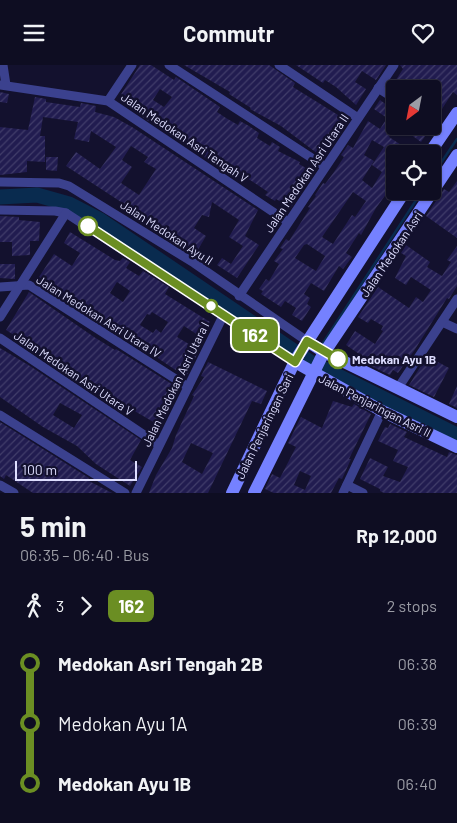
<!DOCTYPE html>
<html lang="en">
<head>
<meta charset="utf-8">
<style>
  body { margin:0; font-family:Barlow,sans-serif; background:#17162a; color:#f1f3f6; height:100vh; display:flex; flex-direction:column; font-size:19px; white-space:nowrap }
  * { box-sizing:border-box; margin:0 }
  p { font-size:16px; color:#9b9ca5 }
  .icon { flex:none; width:28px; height:28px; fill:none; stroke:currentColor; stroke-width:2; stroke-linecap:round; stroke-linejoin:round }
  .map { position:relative; height:428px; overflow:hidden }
  .drawer { display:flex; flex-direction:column; background:#0e0d22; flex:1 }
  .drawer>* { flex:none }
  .badge { padding:0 10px; border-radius:8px; font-size:18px; line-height:32px }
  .needle { width:32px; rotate:212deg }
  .controls { position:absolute; left:386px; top:15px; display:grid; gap:10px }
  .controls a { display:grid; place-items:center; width:55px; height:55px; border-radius:5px; background:#0e0d22; box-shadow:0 1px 4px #0004,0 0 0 1px #2e2d40; font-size:25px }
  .scale { position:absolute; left:15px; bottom:12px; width:122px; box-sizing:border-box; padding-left:5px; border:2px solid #dedeff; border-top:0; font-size:14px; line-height:18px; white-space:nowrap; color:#dedeff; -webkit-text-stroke:4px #13112e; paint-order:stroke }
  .map>.badge { position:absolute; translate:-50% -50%; box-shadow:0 0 0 2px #fff }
  .legs { display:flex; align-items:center; gap:8px; height:55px; padding:0 20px; font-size:16px }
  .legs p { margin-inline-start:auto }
  .summary { display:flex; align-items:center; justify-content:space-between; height:85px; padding:0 20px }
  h1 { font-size:28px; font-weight:700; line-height:38px }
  ul { padding:0 20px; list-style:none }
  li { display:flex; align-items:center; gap:18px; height:60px; font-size:19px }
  li i { display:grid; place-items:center; width:8px; height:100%; margin:0 6px; background:currentColor }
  li i::after { content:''; width:12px; height:12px; margin:-6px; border:4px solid; border-radius:50%; background:#0e0d22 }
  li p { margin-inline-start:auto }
  li:first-child i { background:linear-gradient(#0000 50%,currentColor 0) }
  li:last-child i { background:linear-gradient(currentColor 50%,#0000 0) }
  header { display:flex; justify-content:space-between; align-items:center; height:65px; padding:0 20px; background:#0e0d22; font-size:22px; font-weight:700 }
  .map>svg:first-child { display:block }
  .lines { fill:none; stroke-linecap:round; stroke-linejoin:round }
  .stream { stroke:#092b4f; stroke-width:2.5 }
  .river { stroke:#092b4f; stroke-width:15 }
  .building { fill:url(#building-hatch); fill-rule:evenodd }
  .street { stroke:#3b418e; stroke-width:9 }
  .secondary { stroke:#7581ff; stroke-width:12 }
  .line-1-casing { stroke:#fff; stroke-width:11 }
  .line-1 { stroke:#6b8e23; stroke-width:8 }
  .stop-1-dot { fill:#fff; stroke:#6b8e23; stroke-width:2.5 }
  .labels { text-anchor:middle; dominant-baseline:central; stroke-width:5; stroke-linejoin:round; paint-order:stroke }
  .street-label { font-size:12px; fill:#dedeff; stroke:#13112e }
  .stop-label { font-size:12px; font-weight:bold; fill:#dedeff; stroke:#13112e; text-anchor:start }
</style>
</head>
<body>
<header><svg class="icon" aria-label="menu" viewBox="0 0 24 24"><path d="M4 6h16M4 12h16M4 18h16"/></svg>Commutr<svg class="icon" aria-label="heart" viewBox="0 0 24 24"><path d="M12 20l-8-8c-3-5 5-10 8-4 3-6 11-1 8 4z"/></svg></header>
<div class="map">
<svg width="457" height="428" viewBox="0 0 457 428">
  <defs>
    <pattern id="building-hatch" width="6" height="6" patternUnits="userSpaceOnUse" patternTransform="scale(1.25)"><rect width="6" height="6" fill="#211c50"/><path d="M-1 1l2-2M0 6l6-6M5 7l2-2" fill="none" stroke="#413d6a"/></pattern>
  </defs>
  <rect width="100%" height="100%" fill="#13112e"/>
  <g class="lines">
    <!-- stream -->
    <g class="stream">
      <path d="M432,111L457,74"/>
      <path d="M323,278L422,126"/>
    </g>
    <!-- river -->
    <path class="river" d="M0,132L37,130L69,139L100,155L310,297L457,370"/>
  </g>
  <!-- building -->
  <g class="building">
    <path d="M140,0H151L174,15L176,12L220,42L217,47L226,53L238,60L240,56L249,61L259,68L257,73L270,81L272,77L280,82L278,86L300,97L299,99L311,106L291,143L276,134L275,136L265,130L268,127L216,92L213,97L204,92L206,89L184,77L186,73L155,52L151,58L132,44L134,41L120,31ZM160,24L172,32L164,42L153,35Z"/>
    <path d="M184,0H269L295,18L293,22L346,55L322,92L281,61L250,44L251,43L229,29L230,27Z"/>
    <path d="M296,0H386L376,15L362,6L355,17L366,24L356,40L336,22L325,15L323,18Z"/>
    <path d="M400,0H457V30L453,27L438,50L432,47V24H395L392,21L403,4Z"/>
    <path d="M0,27L9,29L7,38L0,37Z"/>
    <path d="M35,32L46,34V37L80,42L81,38L96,41L95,47L114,52L132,62L258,145L245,171L259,180L237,213L217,200L222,193L231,199L243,181L229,172L239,155L212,137L209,152L202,150L194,163L206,171L196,188L183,179L181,183L167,174L170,169L66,101L76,87L100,104L116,82L91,66L89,77L74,74L78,57L43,52L40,71H45V97L27,96V107L0,110V62L28,65ZM131,81L148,92L144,97L156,104L139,130L121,118L132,102L122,95Z"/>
    <path d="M380,35L395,46V63L389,72L415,89H395V117L376,143L361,170L359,168L346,188L352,192L343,204L339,201L324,226L311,218L304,229L310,233L307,239L311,242L302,256L292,250L296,243L285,236L281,242L261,229L263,226L259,224L266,214L269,216L279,199L274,196L283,184L280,183L286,174L289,176L310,143L308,142L316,131L315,130L323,118L325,119L334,107L344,92L341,90L348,80L353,83L368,56L380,64L387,53L374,44ZM372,75L384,82L372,100L382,107L372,123L362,115L374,96L364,90ZM353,127L366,136L355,152L352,150L333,179L322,172ZM307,179L325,191L316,206L295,193L304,180Z"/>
    <path d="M399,61H420L428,67L421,77Z"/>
    <path d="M46,92H58L57,106L46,105Z"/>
    <path d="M457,116V173L426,151L444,124L449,127Z"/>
    <path d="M0,151L19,152V155L40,157L39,176H30V190L12,191V177H0Z"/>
    <path d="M70,167L115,195L120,196L123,193L130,197L126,203L139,211L143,206L169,222L165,229L210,257L201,272L184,261L177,272L199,285L186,312L119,267L120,265L39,212L54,189L72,201L80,188L64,178ZM117,217L130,226L123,237L110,228ZM152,247L168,257L161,268L156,264L153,268L140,260L147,249L150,250Z"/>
    <path d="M406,180L430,197L427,202L442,211L451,197L447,195L457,181V221L449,234L447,233L414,286L398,308L393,305L390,310L362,297L365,293L346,280L355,266L375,279L383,266L381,265L383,261L371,254L368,258L358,252L378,222L409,243L416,232L423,237L431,225L411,212L406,220L395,213L406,191L401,188Z"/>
    <path d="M0,199H15V214L0,213Z"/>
    <path d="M29,227L94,272L115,285L116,284L178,323L170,337L173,339L169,344L165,342L155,358L121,338L119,340L62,302L64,298L52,290L50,293L6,265Z"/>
    <path d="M0,283L30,301L141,375L130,395L142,402L130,421L96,399L77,381L43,362L0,332ZM60,338L82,350L74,363L53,350Z"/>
    <path d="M427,291L449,303L434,332L409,320Z"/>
    <path d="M208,297L267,326L261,339L252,336L208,428H149L156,410L172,383L176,370L194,331L192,330L204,312L201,311ZM191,378L213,388L202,409L182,397Z"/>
    <path d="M457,321V343L449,339Z"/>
    <path d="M333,336L352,342L354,339L371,349L349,394H351L342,414L339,413L331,428H274L265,424L272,409L280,413L296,382L288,378L301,352L322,363ZM300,406L311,411L305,425L294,420Z"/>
    <path d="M0,357L89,413L87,415L112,428H33L6,410L4,414L0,411Z"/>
    <path d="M390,359L407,367L404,372L447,392L449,387L457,390V428H384L380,426V424L360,414L370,393L388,402L383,411L400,417L408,402L393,396L398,385L378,376L385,362L388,363Z"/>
  </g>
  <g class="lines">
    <!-- street -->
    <g class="street">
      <path d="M3,0L6,20"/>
      <path d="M169,0L324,101"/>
      <path d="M279,0L358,53"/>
      <path d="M0,20L108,36L288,157"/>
      <path d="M378,23L395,34"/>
      <path d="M108,36L132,0"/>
      <path d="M432,58L444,66"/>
      <path d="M0,117L59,118L69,121L194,198L307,276"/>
      <path d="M0,145L55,146L66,148L295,297"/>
      <path d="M0,222L29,220L188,322"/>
      <path d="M239,231L394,0"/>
      <path d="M0,252L66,148"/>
      <path d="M442,257L457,264"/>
      <path d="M0,273L159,380"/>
      <path d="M398,323L457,234"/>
      <path d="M0,350L125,428"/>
      <path d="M0,420L14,428"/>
      <path d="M347,420L363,428"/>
      <path d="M136,428L224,249"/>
      <path d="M343,428L382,346"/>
    </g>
    <!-- secondary -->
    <g class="secondary">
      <path d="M429,89L457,48"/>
      <path d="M307,276L324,287L457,352"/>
      <path d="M295,297L382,346L457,382"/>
      <path d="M232,428L296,294L405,126"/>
      <path d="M254,428L322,291L457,90"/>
    </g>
  </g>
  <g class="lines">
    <!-- line-1 casing -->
    <g class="line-1-casing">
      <path id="line-1" d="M88,161L295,297L307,276L338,294"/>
    </g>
    <!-- line-1 -->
    <use href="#line-1" class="line-1"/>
  </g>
  <!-- markers -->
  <g class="stop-1-dot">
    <circle cx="88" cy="161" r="9"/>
    <circle cx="211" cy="241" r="6"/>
    <circle cx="338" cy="294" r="9"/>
  </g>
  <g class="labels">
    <!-- street labels -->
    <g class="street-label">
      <text transform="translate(185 72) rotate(34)">Jalan Medokan Asri Tengah V</text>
      <text transform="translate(306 108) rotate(-56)">Jalan Medokan Asri Utara II</text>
      <text transform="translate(167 167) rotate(33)">Jalan Medokan Ayu II</text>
      <text transform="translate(391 189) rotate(-56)">Jalan Medokan Asri</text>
      <text transform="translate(99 251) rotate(32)">Jalan Medokan Asri Utara IV</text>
      <text transform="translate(74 308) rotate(34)">Jalan Medokan Asri Utara V</text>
      <text transform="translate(175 319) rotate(-64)">Jalan Medokan Asri Utara I</text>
      <text transform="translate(375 340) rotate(27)">Jalan Penjaringan Asri II</text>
      <text transform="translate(264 361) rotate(-64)">Jalan Penjaringan Sari</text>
    </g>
    <!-- stop labels -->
    <g class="stop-label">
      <text x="352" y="294">Medokan Ayu 1B</text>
    </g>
  </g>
</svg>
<div class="controls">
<a><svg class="needle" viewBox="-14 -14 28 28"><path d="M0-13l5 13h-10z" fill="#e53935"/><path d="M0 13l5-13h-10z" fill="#9b9ca5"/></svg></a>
<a><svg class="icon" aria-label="locate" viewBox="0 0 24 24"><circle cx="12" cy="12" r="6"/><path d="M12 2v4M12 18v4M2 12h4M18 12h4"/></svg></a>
</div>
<div class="scale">100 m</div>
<b class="badge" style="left:255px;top:270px;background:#6b8e23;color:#fff">162</b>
</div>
<section class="drawer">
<div class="summary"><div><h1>5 min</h1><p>06:35 – 06:40 · Bus</p></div><b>Rp 12,000</b></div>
<div class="legs"><svg class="icon" aria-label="walk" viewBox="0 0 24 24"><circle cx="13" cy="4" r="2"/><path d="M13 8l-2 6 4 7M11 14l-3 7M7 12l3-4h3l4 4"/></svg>3<svg class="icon" aria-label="forward" viewBox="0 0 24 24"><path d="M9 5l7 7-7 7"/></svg><b class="badge" style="background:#6b8e23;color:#fff">162</b><p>2 stops</p></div>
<ul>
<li><i style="color:#6b8e23"></i><b>Medokan Asri Tengah 2B</b><p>06:38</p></li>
<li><i style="color:#6b8e23"></i><span>Medokan Ayu 1A</span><p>06:39</p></li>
<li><i style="color:#6b8e23"></i><b>Medokan Ayu 1B</b><p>06:40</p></li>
</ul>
</section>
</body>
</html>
